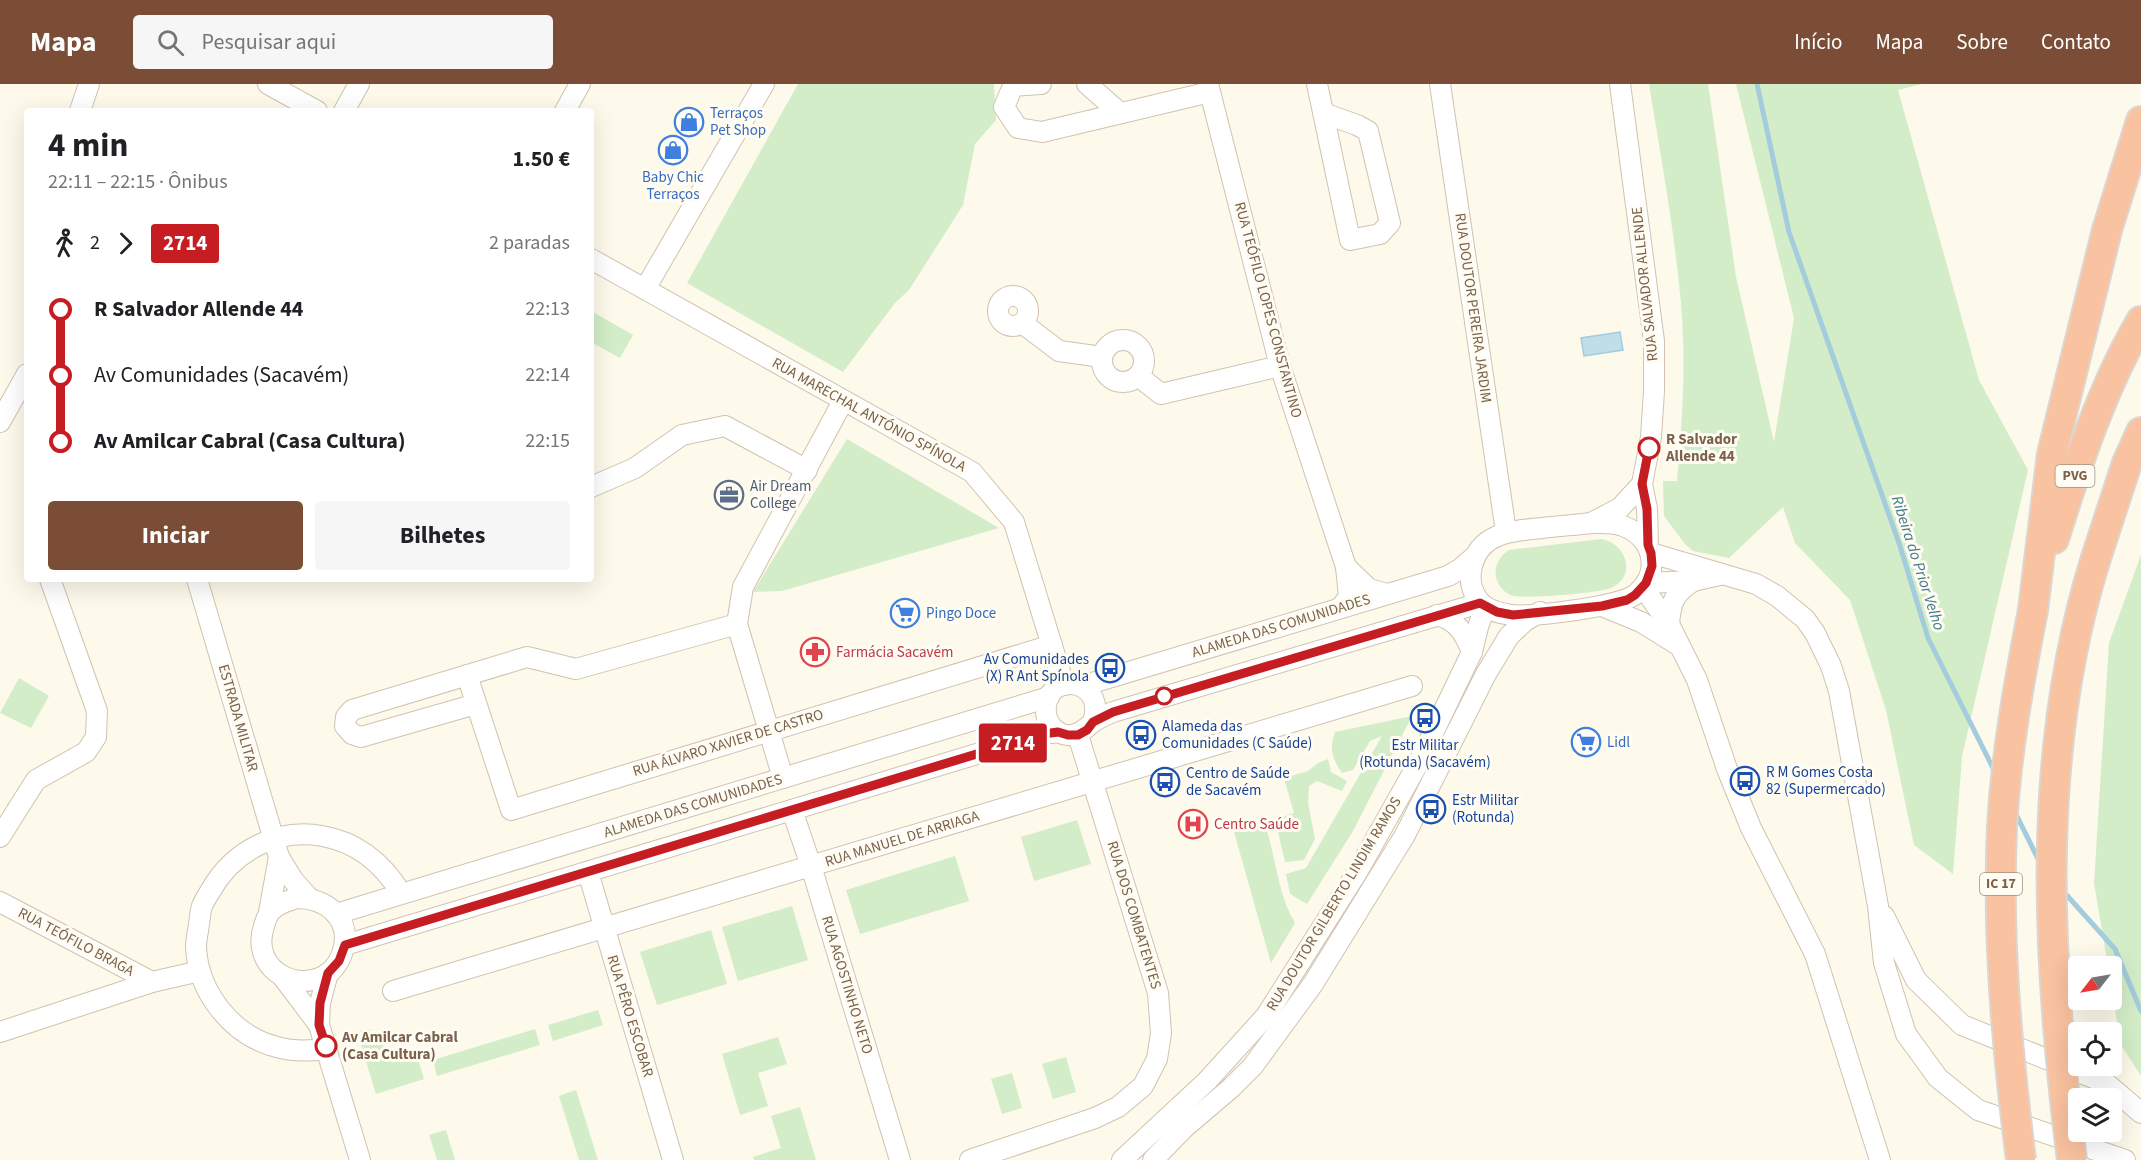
<!DOCTYPE html>
<html lang="pt">
<head>
<meta charset="utf-8">
<style>
  body { margin:0; font-family:"Source Sans 3",sans-serif; background:#f6f6f6; color:#202124; height:100vh; display:flex; flex-direction:column; font-size:22px; white-space:nowrap }
  * { box-sizing:border-box; margin:0 }
  p { font-size:20px; color:#757577 }
  .icon { flex:none; width:33px; height:33px; fill:none; stroke:currentColor; stroke-width:2; stroke-linecap:round; stroke-linejoin:round }
  .map { position:relative; flex:1; overflow:hidden }
  .details { position:absolute; left:24px; top:24px; width:570px; height:474px; display:flex; flex-direction:column; background:#fff; border-radius:6px; box-shadow:0 6px 24px #0002 }
  .details>* { flex:none }
  .badge { padding:0 12px; border-radius:4px; font-size:21px; line-height:39px }
  .needle { width:39px; rotate:239deg }
  .controls { position:absolute; left:2068px; top:872px; display:grid; gap:12px }
  .controls a { display:grid; place-items:center; width:54px; height:54px; border-radius:6px; background:#fff; box-shadow:0 6px 24px #0002; font-size:30px }
  .map>.badge { position:absolute; translate:-50% -50%; box-shadow:0 0 0 3px #fff }
  .legs { display:flex; align-items:center; gap:9px; height:66px; padding:0 24px; font-size:20px }
  .legs p { margin-inline-start:auto }
  .headline { display:flex; align-items:center; justify-content:space-between; height:102px; padding:0 24px }
  h1 { font-size:33px; font-weight:700; line-height:45px }
  .primary-button { display:flex; gap:12px; margin-top:auto; padding:12px 24px }
  .primary-button a { flex:1; height:69px; border-radius:6px; background:#7b4d36; color:#fff; font-size:24px; font-weight:700; line-height:69px; text-align:center }
  .primary-button a+a { background:#f6f6f6; color:#202124 }
  ul { padding:0 24px; list-style:none }
  li { display:flex; align-items:center; gap:21px; height:66px; font-size:22px }
  li i { display:grid; place-items:center; width:9px; height:100%; margin:0 8px; background:currentColor }
  li i::after { content:''; width:15px; height:15px; margin:-8px; border:4px solid; border-radius:50%; background:#fff }
  li p { margin-inline-start:auto }
  li:first-child i { background:linear-gradient(#0000 50%,currentColor 0) }
  li:last-child i { background:linear-gradient(currentColor 50%,#0000 0) }
  header { display:flex; align-items:center; gap:36px; box-sizing:border-box; height:84px; padding:0 30px; background:#7b4d36; color:#fff }
  header strong { font-size:28px }
  nav { display:flex; gap:33px; margin-inline-start:auto; font-size:21px }
  .search { width:420px; height:54px; background:#f6f6f6; display:flex; align-items:center; gap:15px; box-sizing:border-box; padding:0 21px; border-radius:6px; color:#757577; font-size:22px }
  .map>svg:first-child { display:block }
  .green { fill:#d3edc8 }
  .water { fill:#bedee9; stroke:#a3ccdc; stroke-width:1.5 }
  .lines { fill:none; stroke-linecap:round; stroke-linejoin:round }
  .stream { stroke:#a3ccdc; stroke-width:5 }
  .minor-casing { stroke:#d2c2af; stroke-width:22 }
  .highway-casing { stroke:#ddd6d0; stroke-width:32 }
  .minor { stroke:#fff; stroke-width:20 }
  .highway { stroke:#f9c2a0; stroke-width:28 }
  .highway-bridge-casing { stroke:#ddd6d0; stroke-width:32; stroke-linecap:butt }
  .highway-bridge { stroke:#f9c2a0; stroke-width:28 }
  .line-1-casing { stroke:#fff; stroke-width:14 }
  .line-1 { stroke:#c61d23; stroke-width:9 }
  .stop-1-dot { fill:#fff; stroke:#c61d23; stroke-width:3 }
  .labels { text-anchor:middle; dominant-baseline:central; stroke-width:6; stroke-linejoin:round; paint-order:stroke }
  .shield { fill:#fffcf3; stroke:#a3907e; stroke-width:1.5 }
  .shield-label { font-size:14px; font-weight:bold; fill:#7b624c }
  .shop-label { font-size:15px; fill:#366cbe; stroke:#fffcf3; text-anchor:start }
  .street-label { font-size:15px; fill:#7b624c; stroke:#fffcf3 }
  .stop-label { font-size:15px; font-weight:bold; fill:#7b624c; stroke:#fffcf3; text-anchor:start }
  .service-label { font-size:15px; fill:#4e5e75; stroke:#fffcf3; text-anchor:start }
  .health-label { font-size:15px; fill:#be3a42; stroke:#fffcf3; text-anchor:start }
  .transit-label { font-size:15px; fill:#164399; stroke:#fffcf3; text-anchor:start }
  .water-label { font-size:16px; font-style:italic; fill:#447a8f; stroke:#fffcf3 }
</style>
</head>
<body>
<header>
<strong>Mapa</strong>
<div class="search"><svg class="icon" aria-label="search" viewBox="0 0 24 24"><circle cx="10" cy="10" r="6"/><path d="M15 15l6 6"/></svg>Pesquisar aqui</div>
<nav><a>Início</a><a>Mapa</a><a>Sobre</a><a>Contato</a></nav>
</header>
<div class="map">
<svg width="2141" height="1076" viewBox="0 0 2141 1076">
  <rect width="100%" height="100%" fill="#fdf9eb"/>
  <!-- green -->
  <g class="green">
    <path d="M798,0H994L996,36L975,60L963,121L909,206L895,219L843,288L687,199Z"/>
    <path d="M1649,0H1708L1736,193L1774,358L1794,234L1736,0H1922L1898,6L1979,296L2028,386L1962,673L1953,790L1914,761L1886,626L1850,516L1795,459L1783,423L1729,474L1693,467L1685,460L1664,432L1663,397H1677C1683,332 1687,266 1679,200C1672,133 1660,67 1649,0Z"/>
    <path d="M591,227L633,251L620,274L591,258Z"/>
    <path d="M847,355L999,444L782,507L753,508Z"/>
    <path d="M1601,455C1626,459 1638,492 1611,504C1601,509 1525,515 1514,512C1505,510 1498,502 1496,493C1494,481 1500,472 1509,466Z"/>
    <path d="M2141,471V992L2121,961L2112,908V882H2108L2094,799L2109,559Z"/>
    <path d="M19,594L49,612L31,644L0,629Z"/>
    <path d="M1412,632L1353,747L1307,820L1290,810L1286,790L1306,784L1382,652L1370,657L1353,686L1342,689C1332,674 1329,665 1335,648Z"/>
    <path d="M1328,675L1331,688L1347,697L1342,707L1317,697L1309,702L1308,719L1315,755L1304,776L1285,778L1275,735L1294,729L1284,694L1308,687L1318,679Z"/>
    <path d="M1077,736L1091,780L1034,797L1021,753Z"/>
    <path d="M1264,738C1276,771 1277,809 1295,839L1271,879L1234,748Z"/>
    <path d="M955,772L969,817L860,850L846,806Z"/>
    <path d="M792,822L808,876L738,897L722,843Z"/>
    <path d="M711,846L727,900L657,921L640,868Z"/>
    <path d="M598,926L603,941L553,957L548,941Z"/>
    <path d="M369,945C385,966 390,970 417,972L424,995L376,1010L357,948Z"/>
    <path d="M535,945L540,961L437,992L433,976Z"/>
    <path d="M778,953L787,980L758,989L768,1022L740,1031L722,970Z"/>
    <path d="M1066,973L1076,1008L1053,1015L1042,980Z"/>
    <path d="M1012,989L1022,1024L1002,1030L991,995Z"/>
    <path d="M576,1006L598,1076H579L559,1012Z"/>
    <path d="M800,1023L816,1076H754L753,1073L781,1064L771,1032Z"/>
    <path d="M446,1046L455,1076H437L429,1051Z"/>
  </g>
  <!-- water -->
  <path class="water" d="M1620,248L1623,266L1584,272L1581,254Z"/>
  <g class="lines">
    <!-- stream -->
    <g class="stream">
      <path d="M1757,0L1789,148L1900,462L1928,554L1996,690"/>
      <path d="M2015,728L2040,779"/>
      <path d="M2063,807L2115,865L2141,927"/>
    </g>
    <!-- minor casing -->
    <g class="minor-casing">
      <g id="minor">
        <path d="M268,0L317,27"/>
        <path d="M1041,0L1013,2L1004,23L1018,44L1042,48L1210,8"/>
        <path d="M1087,0L1120,29"/>
        <path d="M1208,0L1280,282L1346,483L1349,513L1340,524"/>
        <path d="M1317,0L1350,156L1380,150L1390,139L1368,47L1357,41L1323,29"/>
        <path d="M1440,0L1506,448"/>
        <path d="M1620,0L1654,257V307L1651,353L1642,400L1647,425L1648,461"/>
        <path d="M80,27L89,0"/>
        <path d="M344,27L359,0"/>
        <path d="M565,27L580,0"/>
        <path d="M591,175L972,388L1014,438L1064,601"/>
        <path d="M645,205L764,0"/>
        <circle cx="1013" cy="227" r="15"/>
        <path d="M1022,239L1059,267L1102,273"/>
        <circle cx="1123" cy="277" r="21"/>
        <path d="M1138,292L1161,310L1280,282"/>
        <path d="M0,338L27,290"/>
        <path d="M591,403L635,384L682,351L725,342L807,386"/>
        <path d="M1593,438L1620,424L1642,400"/>
        <path d="M1592,439C1602,439 1613,438 1623,442C1654,453 1662,489 1636,510C1620,523 1532,533 1511,531C1499,529 1486,526 1479,517C1471,507 1469,494 1472,482C1480,448 1513,447 1542,444C1558,442 1575,441 1592,439Z"/>
        <path d="M1651,469L1756,500L1777,512L1805,535L1815,549L1831,582L1839,607L1878,822L1884,879L1906,950L1938,994L1978,1026L2125,1076"/>
        <path d="M1346,483L1369,505L1387,510"/>
        <path d="M197,495L279,773L293,796L309,814"/>
        <path d="M1646,499L1693,497L1720,491"/>
        <path d="M1643,503L1669,540L1697,596L1727,685L1751,744L1815,870L1880,1076"/>
        <path d="M1602,522L1641,538L1678,561"/>
        <path d="M1437,531C1457,536 1465,550 1472,568"/>
        <path d="M1669,540C1671,517 1674,510 1693,497"/>
        <path d="M467,591L511,726L1052,561"/>
        <path d="M1082,602L1448,492L1460,485L1475,472"/>
        <path d="M476,620L361,653L352,650L345,642L346,633L352,626L527,573L576,585L737,540"/>
        <path d="M1093,638C1107,597 1052,586 1046,621C1045,629 1047,637 1052,643C1067,658 1080,650 1092,639C1098,634 1106,631 1113,628L1480,519"/>
        <path d="M783,694L737,540L743,503L843,317"/>
        <path d="M792,726L811,782L900,1076"/>
        <path d="M0,753L36,696L86,668L96,653L97,627L50,495"/>
        <path d="M588,788L673,1076"/>
        <path d="M297,814C324,814 350,832 344,862C342,874 335,886 324,892C289,909 251,880 264,842C266,836 267,830 272,826C279,819 288,817 297,814Z"/>
        <path d="M0,818L152,898"/>
        <path d="M269,828L279,773"/>
        <path d="M336,830L1049,613"/>
        <path d="M1884,832L1916,896L1962,941L2106,999L2141,1029"/>
        <path d="M345,861L1043,650L1058,648"/>
        <path d="M328,889L320,919L319,941L360,1076"/>
        <path d="M282,892L319,941"/>
        <path d="M393,907L1412,602"/>
        <path d="M0,948L152,898L200,887"/>
        <path d="M327,965C310,967 293,968 277,963C232,952 198,908 196,863C196,856 198,848 199,840C200,835 200,828 202,822C204,817 208,811 211,806C233,767 277,744 322,752C357,758 383,780 401,809"/>
        <path d="M970,1076L1095,1034L1118,1023L1143,1002L1157,975L1161,949L1158,909L1078,651"/>
        <path d="M1122,1076L1207,997L1266,932L1356,790L1420,676L1472,568L1478,543L1485,523"/>
        <path d="M1153,1076L1184,1044L1231,1004L1253,982L1313,900L1405,751L1486,590L1509,552L1525,537L1540,528"/>
      </g>
    </g>
    <!-- highway casing -->
    <g class="highway-casing">
      <g id="highway">
        <path d="M2054,455C2077,381 2102,304 2141,237"/>
        <path d="M2096,474L2127,379L2141,348"/>
        <path d="M2033,526L2052,370L2107,146L2141,37"/>
      </g>
    </g>
    <!-- minor -->
    <use href="#minor" class="minor"/>
    <!-- highway -->
    <use href="#highway" class="highway"/>
    <!-- highway-bridge casing -->
    <g class="highway-bridge-casing">
      <g id="highway-bridge">
        <path d="M2021,1076C2007,965 1997,855 2002,743C2006,670 2019,598 2033,526"/>
        <path d="M2072,1076C2047,877 2035,668 2096,474"/>
      </g>
    </g>
    <!-- highway-bridge -->
    <use href="#highway-bridge" class="highway-bridge"/>
  </g>
  <g class="lines">
    <!-- line-1 casing -->
    <g class="line-1-casing">
      <path id="line-1" d="M326,962L319,941L320,919L328,889L339,877L345,861L1043,650L1058,648L1068,651H1078L1087,646L1093,638L1113,628L1480,519L1497,528L1513,531L1602,522L1627,516L1635,511L1646,499L1652,482L1651,469L1648,461L1647,425L1642,400L1649,364"/>
    </g>
    <!-- line-1 -->
    <use href="#line-1" class="line-1"/>
  </g>
  <!-- icons -->
  <defs>
    <g id="shop-ring" transform="scale(1.5)"><circle r="9.5" fill="#fffcf3" stroke="#3f7fe0" stroke-width="1.5"/><path d="M-5-2.5h2.3a2.7 3.5 0 0 1 5.4 0H5L5.5 6h-11ZM-1.5-2.5h3a1.5 2.3 0 0 0-3 0Z" fill="#3f7fe0"/></g>
    <g id="office-ring" transform="scale(1.5)"><circle r="9.5" fill="#fffcf3" stroke="#5c6f8a" stroke-width="1.5"/><path d="M-6-3h4V-5.5h4V-3h4V5H-6ZM-1-4.5V-3h2v-1.5ZM-6 0V1H6V0Z" fill="#5c6f8a"/></g>
    <g id="supermarket-ring" transform="scale(1.5)"><circle r="9.5" fill="#fffcf3" stroke="#3f7fe0" stroke-width="1.5"/><path d="M-6-5.5h2.5l.6 2H6L4.5 2H-2.5L-4.4-4H-6ZM-1.5 3.2a1.3 1.3 0 1 0 .1 0ZM3 3.2a1.3 1.3 0 1 0 .1 0Z" fill="#3f7fe0"/></g>
    <g id="pharmacy-ring" transform="scale(1.5)"><circle r="9.5" fill="#fffcf3" stroke="#e0444e" stroke-width="1.5"/><path d="M-2-6h4v4h4v4h-4v4h-4v-4h-4v-4h4Z" fill="#e0444e"/></g>
    <g id="bus-ring" transform="scale(1.5)"><circle r="9.5" fill="#fffcf3" stroke="#1a4fb4" stroke-width="1.5"/><path d="M-5-6H5V4H4V6H2V4H-2V6H-4V4H-5ZM-3.5-4V0h7V-4ZM-3.5 1.2v1.5H-2V1.2ZM2 1.2v1.5H3.5V1.2Z" fill="#1a4fb4"/></g>
    <g id="hospital-ring" transform="scale(1.5)"><circle r="9.5" fill="#fffcf3" stroke="#e0444e" stroke-width="1.5"/><path d="M-5-5h3v3.5h4V-5h3V5h-3V1.5h-4V5h-3Z" fill="#e0444e"/></g>
  </defs>
  <g fill-rule="evenodd">
    <use href="#shop-ring" x="689" y="38"/>
    <use href="#shop-ring" x="673" y="66"/>
    <use href="#office-ring" x="729" y="411"/>
    <use href="#supermarket-ring" x="905" y="529"/>
    <use href="#pharmacy-ring" x="815" y="568"/>
    <use href="#bus-ring" x="1110" y="584"/>
    <use href="#bus-ring" x="1425" y="634"/>
    <use href="#bus-ring" x="1141" y="651"/>
    <use href="#supermarket-ring" x="1586" y="658"/>
    <use href="#bus-ring" x="1745" y="697"/>
    <use href="#bus-ring" x="1165" y="698"/>
    <use href="#bus-ring" x="1431" y="725"/>
    <use href="#hospital-ring" x="1193" y="740"/>
  </g>
  <!-- markers -->
  <g class="stop-1-dot">
    <circle cx="1649" cy="364" r="10"/>
    <circle cx="1164" cy="612" r="8"/>
    <circle cx="326" cy="962" r="10"/>
  </g>
  <g class="labels">
    <!-- shield labels -->
    <g class="shield">
      <rect x="2055.5" y="381" width="39" height="22" rx="4.5"/>
      <rect x="1980" y="789" width="42" height="22" rx="4.5"/>
    </g>
    <g class="shield-label">
      <text x="2075" y="392">PVG</text>
      <text x="2001" y="800">IC 17</text>
    </g>
    <!-- shop labels -->
    <g class="shop-label">
      <text x="710" y="29">Terraços<tspan x="710" dy="17">Pet Shop</tspan></text>
      <text x="673" y="93" text-anchor="middle">Baby Chic<tspan x="673" dy="17">Terraços</tspan></text>
      <text x="926" y="529">Pingo Doce</text>
      <text x="1607" y="658">Lidl</text>
    </g>
    <!-- street labels -->
    <g class="street-label">
      <text transform="translate(1645 200) rotate(-96)">RUA SALVADOR ALLENDE</text>
      <text transform="translate(1473 224) rotate(82)">RUA DOUTOR PEREIRA JARDIM</text>
      <text transform="translate(1268 226) rotate(75)">RUA TEÓFILO LOPES CONSTANTINO</text>
      <text transform="translate(869 331) rotate(29)">RUA MARECHAL ANTÓNIO SPÍNOLA</text>
      <text transform="translate(1281 542) rotate(-17)">ALAMEDA DAS COMUNIDADES</text>
      <text transform="translate(238 634) rotate(74)">ESTRADA MILITAR</text>
      <text transform="translate(728 659) rotate(-17)">RUA ÁLVARO XAVIER DE CASTRO</text>
      <text transform="translate(693 722) rotate(-17)">ALAMEDA DAS COMUNIDADES</text>
      <text transform="translate(902 755) rotate(-17)">RUA MANUEL DE ARRIAGA</text>
      <text transform="translate(1334 820) rotate(-59)">RUA DOUTOR GILBERTO LINDIM RAMOS</text>
      <text transform="translate(1134 831) rotate(73)">RUA DOS COMBATENTES</text>
      <text transform="translate(76 858) rotate(28)">RUA TEÓFILO BRAGA</text>
      <text transform="translate(847 901) rotate(73)">RUA AGOSTINHO NETO</text>
      <text transform="translate(630 932) rotate(73)">RUA PÊRO ESCOBAR</text>
    </g>
    <!-- stop labels -->
    <g class="stop-label">
      <text x="1666" y="355">R Salvador<tspan x="1666" dy="17">Allende 44</tspan></text>
      <text x="342" y="953">Av Amilcar Cabral<tspan x="342" dy="17">(Casa Cultura)</tspan></text>
    </g>
    <!-- service labels -->
    <g class="service-label">
      <text x="750" y="402">Air Dream<tspan x="750" dy="17">College</tspan></text>
    </g>
    <!-- health labels -->
    <g class="health-label">
      <text x="836" y="568">Farmácia Sacavém</text>
      <text x="1214" y="740">Centro Saúde</text>
    </g>
    <!-- transit labels -->
    <g class="transit-label">
      <text x="1089" y="575" text-anchor="end">Av Comunidades<tspan x="1089" dy="17">(X) R Ant Spínola</tspan></text>
      <text x="1162" y="642">Alameda das<tspan x="1162" dy="17">Comunidades (C Saúde)</tspan></text>
      <text x="1425" y="661" text-anchor="middle">Estr Militar<tspan x="1425" dy="17">(Rotunda) (Sacavém)</tspan></text>
      <text x="1766" y="688">R M Gomes Costa<tspan x="1766" dy="17">82 (Supermercado)</tspan></text>
      <text x="1186" y="689">Centro de Saúde<tspan x="1186" dy="17">de Sacavém</tspan></text>
      <text x="1452" y="716">Estr Militar<tspan x="1452" dy="17">(Rotunda)</tspan></text>
    </g>
    <!-- water labels -->
    <g class="water-label">
      <text transform="translate(1918 479) rotate(72)">Ribeira do Prior Velho</text>
    </g>
  </g>
</svg>
<div class="controls">
<a><svg class="needle" viewBox="-14 -14 28 28"><path d="M0-13l5 13h-10z" fill="#e53935"/><path d="M0 13l5-13h-10z" fill="#757577"/></svg></a>
<a><svg class="icon" aria-label="locate" viewBox="0 0 24 24"><circle cx="12" cy="12" r="6"/><path d="M12 2v4M12 18v4M2 12h4M18 12h4"/></svg></a>
<a><svg class="icon" aria-label="layers" viewBox="0 0 24 24"><path d="M12 4l9 5-9 5-9-5zM3 14l9 5 9-5"/></svg></a>
</div>
<b class="badge" style="left:1013px;top:659px;background:#c61d23;color:#fff">2714</b>
<section class="details">
<div class="headline"><div><h1>4 min</h1><p>22:11 – 22:15 · Ônibus</p></div><b>1.50 €</b></div>
<div class="legs"><svg class="icon" aria-label="walk" viewBox="0 0 24 24"><circle cx="13" cy="4" r="2"/><path d="M13 8l-2 6 4 7M11 14l-3 7M7 12l3-4h3l4 4"/></svg>2<svg class="icon" aria-label="forward" viewBox="0 0 24 24"><path d="M9 5l7 7-7 7"/></svg><b class="badge" style="background:#c61d23;color:#fff">2714</b><p>2 paradas</p></div>
<ul>
<li><i style="color:#c61d23"></i><b>R Salvador Allende 44</b><p>22:13</p></li>
<li><i style="color:#c61d23"></i><span>Av Comunidades (Sacavém)</span><p>22:14</p></li>
<li><i style="color:#c61d23"></i><b>Av Amilcar Cabral (Casa Cultura)</b><p>22:15</p></li>
</ul>
<div class="primary-button"><a>Iniciar</a><a>Bilhetes</a></div>
</section>
</div>
</body>
</html>
